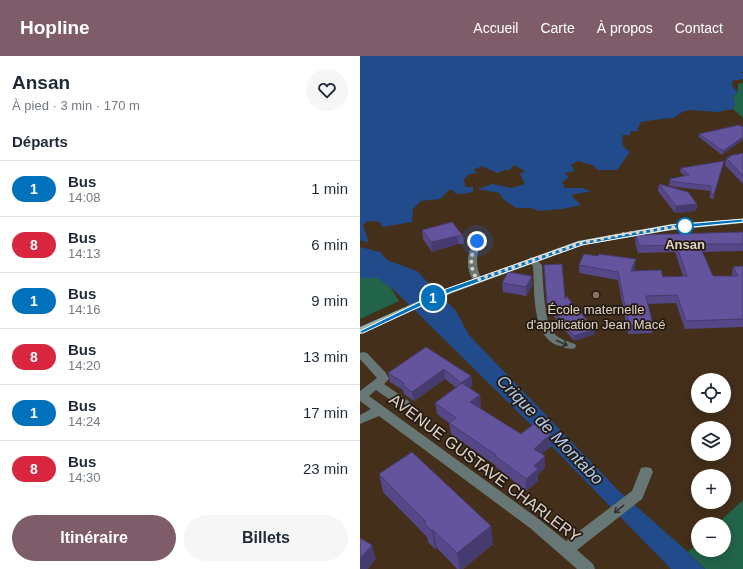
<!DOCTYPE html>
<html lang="fr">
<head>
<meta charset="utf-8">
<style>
  body { margin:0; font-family:Arial,sans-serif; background:#f6f6f7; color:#1f2937; height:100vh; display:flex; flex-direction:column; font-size:15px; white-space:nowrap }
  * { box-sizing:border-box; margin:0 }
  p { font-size:13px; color:#747a83 }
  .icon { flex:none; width:22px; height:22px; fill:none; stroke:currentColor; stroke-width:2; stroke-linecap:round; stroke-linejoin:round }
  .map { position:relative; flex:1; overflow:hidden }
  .panel { display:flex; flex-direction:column; background:#fff; width:360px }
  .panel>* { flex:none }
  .badge { padding:0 8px; border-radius:13px; font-size:14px; line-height:26px }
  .buttons { position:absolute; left:331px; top:317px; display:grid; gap:8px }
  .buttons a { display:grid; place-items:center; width:40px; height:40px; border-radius:50%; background:#fff; box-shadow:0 2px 10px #0003; font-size:20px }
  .you { position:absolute; width:20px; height:20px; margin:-10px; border:3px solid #fff; border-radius:50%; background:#1a73e8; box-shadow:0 0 0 6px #1a73e833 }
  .map>.badge { position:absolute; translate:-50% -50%; box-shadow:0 0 0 2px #fff }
  h2 { padding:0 12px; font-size:15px; line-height:36px }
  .round { display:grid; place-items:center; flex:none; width:42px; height:42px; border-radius:21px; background:#f6f6f7 }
  .overview { display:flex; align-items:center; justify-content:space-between; height:68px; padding:0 12px }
  h1 { font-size:19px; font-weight:700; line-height:30px }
  .button { display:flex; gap:8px; margin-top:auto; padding:8px 12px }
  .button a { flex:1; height:46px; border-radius:24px; background:#7f5c69; color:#fff; font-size:16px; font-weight:700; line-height:46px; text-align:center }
  .button a+a { background:#f6f6f7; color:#1f2937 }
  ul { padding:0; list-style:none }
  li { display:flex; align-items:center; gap:12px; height:56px; padding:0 12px; border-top:1px solid #e0e1e3 }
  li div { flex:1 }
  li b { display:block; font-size:15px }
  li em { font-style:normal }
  li .badge { min-width:44px; font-weight:700; text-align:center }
  header { display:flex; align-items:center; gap:24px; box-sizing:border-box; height:56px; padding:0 20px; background:#7f5c69; color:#fff }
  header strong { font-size:19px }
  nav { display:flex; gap:22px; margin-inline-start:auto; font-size:14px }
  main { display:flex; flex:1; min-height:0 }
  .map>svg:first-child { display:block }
  .green { fill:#22644a }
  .water { fill:#214b8a }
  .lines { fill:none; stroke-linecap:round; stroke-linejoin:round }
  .minor { fill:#667775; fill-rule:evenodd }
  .major { fill:#95b8b5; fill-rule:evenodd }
  .wall { fill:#564888 }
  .shaded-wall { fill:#463b6f }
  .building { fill:#64549e; stroke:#463b6f }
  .oneway { stroke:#34312a }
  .line { fill:#0072bc; stroke:#fff }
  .walk { stroke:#e0d2c6; stroke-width:4; stroke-dasharray:0 7.2 }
  .stop-dot { fill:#fff; stroke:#0072bc; stroke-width:2 }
  .education-dot { fill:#8d6e63; stroke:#231a11; stroke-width:1.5 }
  .labels { text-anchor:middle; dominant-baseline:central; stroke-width:3.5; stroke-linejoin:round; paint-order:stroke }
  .stop-label { font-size:13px; font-weight:bold; fill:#e0d2c6; stroke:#231a11 }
  .poi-label { font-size:13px; fill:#e0d2c6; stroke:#231a11 }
  .near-street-label { font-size:16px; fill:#e0d2c6; stroke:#231a11 }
  .near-water-label { font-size:17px; font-style:italic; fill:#b2cbef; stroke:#231a11 }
</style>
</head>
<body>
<header>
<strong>Hopline</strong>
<nav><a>Accueil</a><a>Carte</a><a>À propos</a><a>Contact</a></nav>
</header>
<main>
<section class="panel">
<div class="overview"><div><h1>Ansan</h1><p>À pied · 3 min · 170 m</p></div><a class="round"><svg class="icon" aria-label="heart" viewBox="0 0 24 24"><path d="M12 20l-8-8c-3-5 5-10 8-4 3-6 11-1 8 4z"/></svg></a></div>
<h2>Départs</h2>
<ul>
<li><span class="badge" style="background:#0072bc;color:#fff">1</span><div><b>Bus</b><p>14:08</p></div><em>1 min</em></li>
<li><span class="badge" style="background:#d7263d;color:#fff">8</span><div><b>Bus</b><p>14:13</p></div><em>6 min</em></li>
<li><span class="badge" style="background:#0072bc;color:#fff">1</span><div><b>Bus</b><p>14:16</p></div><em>9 min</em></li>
<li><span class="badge" style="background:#d7263d;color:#fff">8</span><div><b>Bus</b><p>14:20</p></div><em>13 min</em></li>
<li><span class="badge" style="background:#0072bc;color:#fff">1</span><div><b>Bus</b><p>14:24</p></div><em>17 min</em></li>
<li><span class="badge" style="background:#d7263d;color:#fff">8</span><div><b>Bus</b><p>14:30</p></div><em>23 min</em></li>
</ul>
<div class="button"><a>Itinéraire</a><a>Billets</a></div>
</section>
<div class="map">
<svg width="383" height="513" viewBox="0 0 383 513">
  <rect width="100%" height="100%" fill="#442f1b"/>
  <!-- green -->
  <g class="green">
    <path d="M383,27V62L373,53L375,48L373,42L378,35V28Z"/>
    <path d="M0,209L25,223L39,245L0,263Z"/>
    <path d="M383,444V513H345L328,496L338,486V494H364V468H357Z"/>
  </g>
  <!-- water -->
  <g class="water">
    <path d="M0,0H383V16H381L383,18V23L372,25L373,32L378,35L373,42L375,48L373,53L357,56L331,54L322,56L314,62L301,63L281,66L278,72V75H271L270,79H262L263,90L270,96L257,114H238L232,109L218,105L211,109L215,115L204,117L209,121L202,126L205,132H221L232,135L211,139L221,149L202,153L180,155L170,152H156L144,144L139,137L118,133L132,128L152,132L165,128L160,118L165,115L154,109L150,114H145L137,117L122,110L113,114L118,117L109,118L104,123L105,131H113V135L109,137L96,138L93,134H89L80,143L61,145L53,153L52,166L23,171L20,166L8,165L3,169L9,187L0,184Z"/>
    <path d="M0,191L20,196L27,204L57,215L96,255L109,279L260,436L328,496L345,513H311L173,371L35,235L18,222H0Z"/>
  </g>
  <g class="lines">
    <!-- minor -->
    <g class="minor">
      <path d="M117,182L121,185C116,199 115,210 122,224L117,227L114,226C105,212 107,200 113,185Z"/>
      <path d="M171,201L174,202L182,209C183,224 184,266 193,276C198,283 207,285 215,288L216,290L215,292C210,294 205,292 200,290C171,283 175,234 173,210L167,204Z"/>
      <path d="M3,296L7,297L26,317L29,323L24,328L50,346L52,349L50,352L46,353L42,352L16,334L9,340L180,464L206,485L272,435L281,412L286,411L291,412L293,416L282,443L217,494L233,508L235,513H217L170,472L19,360L0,368V359L11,353L0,345V335L17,322L0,303V297Z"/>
    </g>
    <!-- major -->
    <path class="major" d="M383,163V167L312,174L223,189L92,237L0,278V271L86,233L218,185L312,168Z"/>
  </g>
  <!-- wall -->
  <g class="wall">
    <path d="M379,69L362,99L339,81V78Z"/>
    <path d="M383,97V128L365,109L366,102H368L369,100Z"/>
    <path d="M363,109L353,143L350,142V135L309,130L310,123L325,120L320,116L321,112Z"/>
    <path d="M299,128L337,148L336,155L315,157L298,135Z"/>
    <path d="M62,174L103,180L104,188H98L72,196L63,183Z"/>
    <path d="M383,176V195L342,196L353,220H373L372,218L373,211L383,210V271L325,273L316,247L288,248L293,269L292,277L268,278L258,224L219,217V209L275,211L274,215L303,221L323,220L315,196L278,197L275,186L276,179Z"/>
    <path d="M184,209L205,243L235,273V278L214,285L187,252Z"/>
    <path d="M142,227L172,230L166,240L143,236Z"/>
    <path d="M66,291L111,320L112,330L109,332L120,339L121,350L119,352L161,378L191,390L182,398L185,412L178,418V425L166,435L136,411L135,409L91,378L89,367L77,358L75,347L97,332L85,323L54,345L44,338L43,334L30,326L28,317Z"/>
    <path d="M19,418L133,488L103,513H97L77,492L75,493L68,486L67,481L23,436Z"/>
  </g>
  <!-- shaded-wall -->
  <g class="shaded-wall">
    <path d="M383,81V84L362,99L363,95Z"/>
    <path d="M364,105L363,109L353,143L354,138Z"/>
    <path d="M337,148L336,155L315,157L316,150Z"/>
    <path d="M97,180L98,188L72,196L71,186Z"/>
    <path d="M276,203L275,211L271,222V215Z"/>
    <path d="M172,220V230L166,240V231Z"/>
    <path d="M235,273V278L214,285V280Z"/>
    <path d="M84,313L85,323L54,345L52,336Z"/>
    <path d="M111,320L112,330L102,336L101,327Z"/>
    <path d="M120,339L121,350L112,357L110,346Z"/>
    <path d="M191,378V390L175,404L174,393Z"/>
    <path d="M185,400V412L178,418V425L166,435V423L174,410Z"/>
    <path d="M131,470L133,488L103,513H100L97,497Z"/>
    <path d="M73,474L77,492L75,493L72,475Z"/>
    <path d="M12,489L16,503L8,513H0V503Z"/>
  </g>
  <!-- building -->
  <g class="building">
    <path d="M379,69L383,71V81L363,95L339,78Z"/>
    <path d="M383,97V120L366,102L371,101L369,100Z"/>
    <path d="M364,105L354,138H351V130L310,125V123L329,119L321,112Z"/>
    <path d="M299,128L328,136L337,148L316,150Z"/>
    <path d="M92,166L103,180H97L71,186L62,174Z"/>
    <path d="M383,176V188H339L353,220H378L373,211L383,210V263L326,265L317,239L286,240L293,269L269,270L258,216L219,209L224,198L238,200L239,198L276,203L271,215L301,214L303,221L327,220L316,189L279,190L276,179Z"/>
    <path d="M202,208L205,243L206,240L235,273L214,280L187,247L184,209Z"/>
    <path d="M148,216L172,220L166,231L142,227Z"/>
    <path d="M66,291L111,320L101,327L84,313L52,336L42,329L44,327L28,317Z"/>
    <path d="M102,327L120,339L110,346L161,378L175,367L191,378L174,393L185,400L174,410L178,413L166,423L135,400L136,399L89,367L96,362L75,347Z"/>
    <path d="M52,396L131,470L97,497L73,474L72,475L64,467L66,466L19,418Z"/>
    <path d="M0,482L12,489L0,503Z"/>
  </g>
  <!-- one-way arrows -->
  <defs><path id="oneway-shaft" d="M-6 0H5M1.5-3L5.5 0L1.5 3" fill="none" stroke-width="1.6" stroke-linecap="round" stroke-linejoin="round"/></defs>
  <g class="oneway">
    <use href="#oneway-shaft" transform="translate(202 287) rotate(25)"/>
    <use href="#oneway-shaft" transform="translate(259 453) rotate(142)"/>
  </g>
  <!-- line -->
  <path class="line" d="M383,163V166L312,173L222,189L91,236L3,277H0V275L86,233L219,186L312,169Z"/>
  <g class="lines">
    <!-- walk -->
    <path class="walk" d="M117,185C110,201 109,209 117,224L221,187L265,178L325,170"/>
  </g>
  <!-- markers -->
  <circle class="stop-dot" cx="325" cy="170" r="8"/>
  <circle class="education-dot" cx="236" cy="239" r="4"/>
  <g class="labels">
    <!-- stop labels -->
    <g class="stop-label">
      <text x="325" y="188">Ansan</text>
    </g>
    <!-- poi labels -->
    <g class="poi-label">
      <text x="236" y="253">École maternelle<tspan x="236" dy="15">d'application Jean Macé</tspan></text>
    </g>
    <!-- near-street labels -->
    <g class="near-street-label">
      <text transform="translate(125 412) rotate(37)">AVENUE GUSTAVE CHARLERY</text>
    </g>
    <!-- near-water labels -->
    <g class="near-water-label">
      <text transform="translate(190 374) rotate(46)">Crique de Montabo</text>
    </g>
  </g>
</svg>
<div class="buttons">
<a><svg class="icon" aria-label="locate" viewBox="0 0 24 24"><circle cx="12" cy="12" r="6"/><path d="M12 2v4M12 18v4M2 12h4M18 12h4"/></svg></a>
<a><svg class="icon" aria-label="layers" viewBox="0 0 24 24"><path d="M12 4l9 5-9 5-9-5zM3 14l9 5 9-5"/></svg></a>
<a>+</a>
<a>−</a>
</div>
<div class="you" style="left:117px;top:185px"></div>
<b class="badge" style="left:73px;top:242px;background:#0072bc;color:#fff">1</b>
</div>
</main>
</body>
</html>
